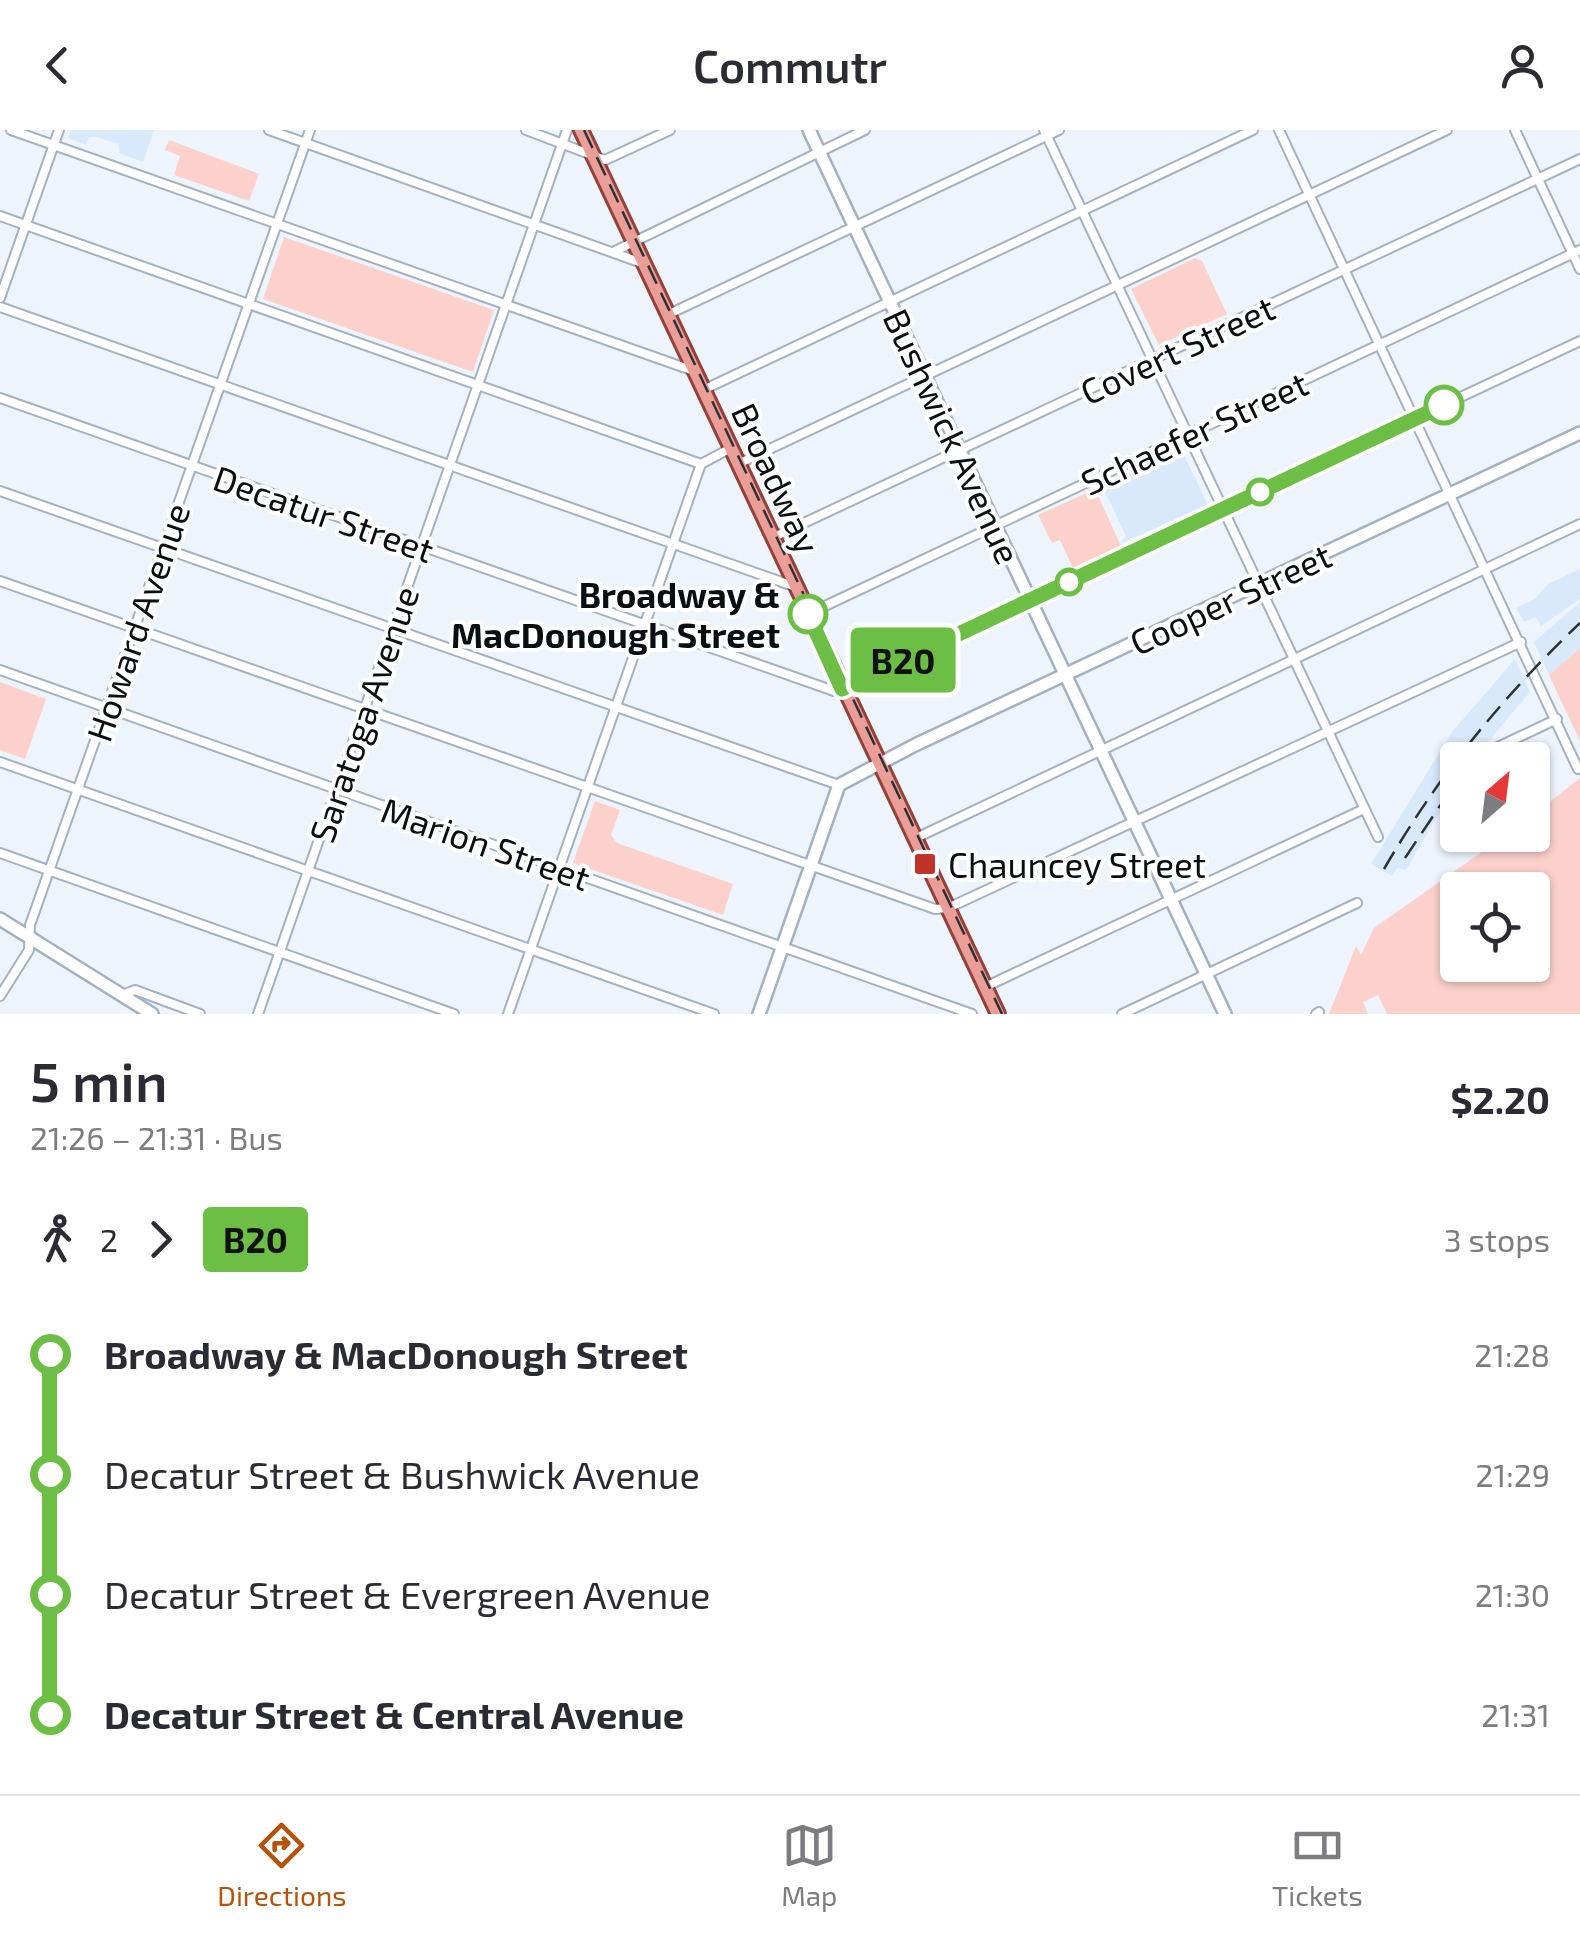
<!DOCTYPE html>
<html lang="en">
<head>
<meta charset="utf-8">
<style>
  body { margin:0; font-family:"Exo 2",sans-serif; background:#f7f7f7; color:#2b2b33; height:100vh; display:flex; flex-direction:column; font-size:38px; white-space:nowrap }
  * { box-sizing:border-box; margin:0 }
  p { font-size:32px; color:#7c7c81 }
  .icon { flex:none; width:55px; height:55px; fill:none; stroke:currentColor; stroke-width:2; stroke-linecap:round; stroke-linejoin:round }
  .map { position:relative; height:884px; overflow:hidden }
  .drawer { display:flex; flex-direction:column; background:#fff; flex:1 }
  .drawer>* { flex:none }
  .badge { padding:0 20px; border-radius:8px; font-size:35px; line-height:65px }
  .needle { width:65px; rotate:28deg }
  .tools { position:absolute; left:1440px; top:612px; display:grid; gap:20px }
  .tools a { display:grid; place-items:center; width:110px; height:110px; border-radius:10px; background:#fff; box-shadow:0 2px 8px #0004; font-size:50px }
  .map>.badge { position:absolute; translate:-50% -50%; box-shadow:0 0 0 5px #fff }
  .legs { display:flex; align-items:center; gap:15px; height:110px; padding:0 30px; font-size:32px }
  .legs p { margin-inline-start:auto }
  .overview { display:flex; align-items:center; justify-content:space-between; height:170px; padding:0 30px }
  h1 { font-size:55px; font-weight:600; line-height:75px }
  ul { padding:0 30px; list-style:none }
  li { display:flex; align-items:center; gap:35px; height:120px; font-size:38px }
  li i { display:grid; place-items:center; width:15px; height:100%; margin:0 12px; background:currentColor }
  li i::after { content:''; width:25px; height:25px; margin:-12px; border:8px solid; border-radius:50%; background:#fff }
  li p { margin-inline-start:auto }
  li:first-child i { background:linear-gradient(#0000 50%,currentColor 0) }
  li:last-child i { background:linear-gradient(currentColor 50%,#0000 0) }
  header { display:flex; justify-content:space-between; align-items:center; height:130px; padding:0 30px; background:#fff; font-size:45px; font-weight:600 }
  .menu { display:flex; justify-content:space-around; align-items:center; height:140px; border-top:2px solid #e1e1e2; background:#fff; font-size:28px; color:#7c7c81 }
  .menu a { display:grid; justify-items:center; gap:5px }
  .menu .on { color:#b45309 }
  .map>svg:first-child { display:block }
  .built { fill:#d9e9fc }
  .green { fill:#fcd1cb; fill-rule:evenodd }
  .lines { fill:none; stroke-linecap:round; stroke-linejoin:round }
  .street-casing { stroke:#a4b1c3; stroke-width:12 }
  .secondary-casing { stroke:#a4b1c3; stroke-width:16 }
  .primary-casing { stroke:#93423b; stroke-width:18 }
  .street { stroke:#fff; stroke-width:8 }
  .secondary { stroke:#fff; stroke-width:11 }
  .primary { stroke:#eb9e97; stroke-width:12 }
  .rail { stroke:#2c3136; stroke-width:2.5; stroke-dasharray:20 10; stroke-linecap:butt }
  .line-1-casing { stroke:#fff; stroke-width:22 }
  .line-1 { stroke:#6cbe45; stroke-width:15 }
  .stop-1-dot { fill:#fff; stroke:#6cbe45; stroke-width:5 }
  .poi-dot { fill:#c0332a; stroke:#fff; stroke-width:4 }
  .labels { text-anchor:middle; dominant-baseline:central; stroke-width:8; stroke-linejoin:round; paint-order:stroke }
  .street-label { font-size:35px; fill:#090e13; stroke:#fff }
  .stop-label { font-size:35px; font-weight:bold; fill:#090e13; stroke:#fff; text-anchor:end }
  .poi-label { font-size:35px; fill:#090e13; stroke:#fff; text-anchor:start }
</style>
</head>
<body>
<header><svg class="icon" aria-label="back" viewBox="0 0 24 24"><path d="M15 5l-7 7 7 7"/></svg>Commutr<svg class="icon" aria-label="person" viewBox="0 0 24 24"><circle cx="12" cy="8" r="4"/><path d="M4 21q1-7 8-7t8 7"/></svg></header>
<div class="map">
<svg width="1580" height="884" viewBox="0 0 1580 884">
  <rect width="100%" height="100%" fill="#eef4fc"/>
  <!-- built -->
  <g class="built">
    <path d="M71,0H154L143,32L119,23L118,14L96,7H89L86,15L68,8Z"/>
    <path d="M1181,319L1208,375L1121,413L1126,406L1105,362H1097Z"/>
    <path d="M1580,439V469L1541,496L1536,487L1524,492L1516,478L1535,469L1548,454Z"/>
    <path d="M1580,472V518L1549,545L1534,512Z"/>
    <path d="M1515,529L1530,562L1473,630H1458L1457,653L1406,740L1397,738L1392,746L1371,734L1452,602Z"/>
  </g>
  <!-- green -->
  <g class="green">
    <path d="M169,10L259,44L249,71L174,45L180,26L165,20Z"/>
    <path d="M284,107L494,180L473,242L263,169Z"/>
    <path d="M1195,128L1202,131L1227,184L1159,215L1131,159Z"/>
    <path d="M1095,359L1121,416L1073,438L1060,410L1052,413L1038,385Z"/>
    <path d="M1580,518V611L1549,545Z"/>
    <path d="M0,552L46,569L25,629L0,620Z"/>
    <path d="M1580,648V884H1387L1378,865L1363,872L1368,884H1329L1356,816L1361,825L1374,798L1506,705H1532L1533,685ZM1458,760H1532V835H1458Z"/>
    <path d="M595,671L620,680L611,705L617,713L733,754L723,785L573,733Z"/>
  </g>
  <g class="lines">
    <!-- street casing -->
    <g class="street-casing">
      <g id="street">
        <path d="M11,0L694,241"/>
        <path d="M269,0L642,133"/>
        <path d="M526,0L605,30L670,0"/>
        <path d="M1044,0L1378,707"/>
        <path d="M1279,0L1578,639"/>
        <path d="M1515,0L1580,139"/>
        <path d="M0,86L701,334"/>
        <path d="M615,121L865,0"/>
        <path d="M0,168L59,0"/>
        <path d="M0,177L796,457"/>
        <path d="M667,185L1059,0"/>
        <path d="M703,260L1253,0"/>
        <path d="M0,268L834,561L1580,211"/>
        <path d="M738,334L1447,0"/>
        <path d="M0,361L839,655"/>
        <path d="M774,407L1580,29"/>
        <path d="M0,451L935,779L948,778L1521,512"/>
        <path d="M808,484L1580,120"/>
        <path d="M0,540L972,884"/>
        <path d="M1485,623L1557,589"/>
        <path d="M0,632L714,884"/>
        <path d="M916,708L1580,394"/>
        <path d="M0,723L454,884"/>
        <path d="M985,857L1364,679"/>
        <path d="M122,865L135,860L200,884"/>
        <path d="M0,866L29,820L30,795L310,0"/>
        <path d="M258,884L567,0"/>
        <path d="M508,884L701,334L731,318"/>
        <path d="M1122,884L1357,773"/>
        <path d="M1316,884L1319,882"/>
      </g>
    </g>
    <!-- secondary casing -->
    <g class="secondary-casing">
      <g id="secondary">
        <path d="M809,0L1225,884"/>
        <path d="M0,789L152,884"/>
        <path d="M759,884L839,655L915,615L1580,303"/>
      </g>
    </g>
    <!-- primary casing -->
    <g class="primary-casing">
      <path id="primary" d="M581,0L998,884"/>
    </g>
    <!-- street -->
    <use href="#street" class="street"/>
    <!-- secondary -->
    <use href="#secondary" class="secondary"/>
    <!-- primary -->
    <use href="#primary" class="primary"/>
    <!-- rail -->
    <g class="rail">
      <path d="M584,0L1002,884"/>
      <path d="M1405,728L1458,649"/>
      <path d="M1384,739C1438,646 1502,567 1580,493"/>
    </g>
  </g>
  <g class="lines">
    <!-- line-1 casing -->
    <g class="line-1-casing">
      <path id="line-1" d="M808,484L842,559L1444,275"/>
    </g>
    <!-- line-1 -->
    <use href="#line-1" class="line-1"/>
  </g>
  <!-- markers -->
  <g class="stop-1-dot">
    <circle cx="1444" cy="275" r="18"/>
    <circle cx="1260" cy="362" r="12"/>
    <circle cx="1069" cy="452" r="12"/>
    <circle cx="808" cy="484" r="18"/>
  </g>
  <rect class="poi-dot" x="913" y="722" width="24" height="24" rx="5"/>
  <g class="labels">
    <!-- street labels -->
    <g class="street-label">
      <text transform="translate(1177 219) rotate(-25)">Covert Street</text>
      <text transform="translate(1194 302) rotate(-25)">Schaefer Street</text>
      <text transform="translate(953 306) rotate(65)">Bushwick Avenue</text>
      <text transform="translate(777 348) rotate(65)">Broadway</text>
      <text transform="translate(324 383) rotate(19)">Decatur Street</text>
      <text transform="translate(1230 468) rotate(-25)">Cooper Street</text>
      <text transform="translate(137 492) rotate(-71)">Howard Avenue</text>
      <text transform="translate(363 584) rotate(-71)">Saratoga Avenue</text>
      <text transform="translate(486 713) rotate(19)">Marion Street</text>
    </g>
    <!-- stop labels -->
    <g class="stop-label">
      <text x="780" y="464">Broadway &amp;<tspan x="780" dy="40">MacDonough Street</tspan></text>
    </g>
    <!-- poi labels -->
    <g class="poi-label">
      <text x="948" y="734">Chauncey Street</text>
    </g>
  </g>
</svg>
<div class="tools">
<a><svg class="needle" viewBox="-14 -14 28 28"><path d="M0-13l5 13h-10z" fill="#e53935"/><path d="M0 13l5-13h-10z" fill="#7c7c81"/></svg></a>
<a><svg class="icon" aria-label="locate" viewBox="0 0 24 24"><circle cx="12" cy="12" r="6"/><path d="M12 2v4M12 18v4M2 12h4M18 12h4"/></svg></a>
</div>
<b class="badge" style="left:903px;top:530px;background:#6cbe45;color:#111">B20</b>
</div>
<section class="drawer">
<div class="overview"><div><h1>5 min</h1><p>21:26 – 21:31 · Bus</p></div><b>$2.20</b></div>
<div class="legs"><svg class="icon" aria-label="walk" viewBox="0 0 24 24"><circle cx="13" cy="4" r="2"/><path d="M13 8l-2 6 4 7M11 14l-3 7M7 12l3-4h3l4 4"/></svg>2<svg class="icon" aria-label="forward" viewBox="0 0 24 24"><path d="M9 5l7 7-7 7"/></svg><b class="badge" style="background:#6cbe45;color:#111">B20</b><p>3 stops</p></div>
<ul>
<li><i style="color:#6cbe45"></i><b>Broadway &amp; MacDonough Street</b><p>21:28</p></li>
<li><i style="color:#6cbe45"></i><span>Decatur Street &amp; Bushwick Avenue</span><p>21:29</p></li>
<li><i style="color:#6cbe45"></i><span>Decatur Street &amp; Evergreen Avenue</span><p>21:30</p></li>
<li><i style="color:#6cbe45"></i><b>Decatur Street &amp; Central Avenue</b><p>21:31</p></li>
</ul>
</section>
<nav class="menu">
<a class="on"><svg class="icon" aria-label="directions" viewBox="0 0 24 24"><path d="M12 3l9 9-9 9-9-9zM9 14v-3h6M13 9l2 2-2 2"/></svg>Directions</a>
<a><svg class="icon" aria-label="map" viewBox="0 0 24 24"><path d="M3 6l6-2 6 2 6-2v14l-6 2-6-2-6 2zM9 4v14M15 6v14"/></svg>Map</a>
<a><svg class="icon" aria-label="tickets" viewBox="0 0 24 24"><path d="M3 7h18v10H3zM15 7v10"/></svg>Tickets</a>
</nav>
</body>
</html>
